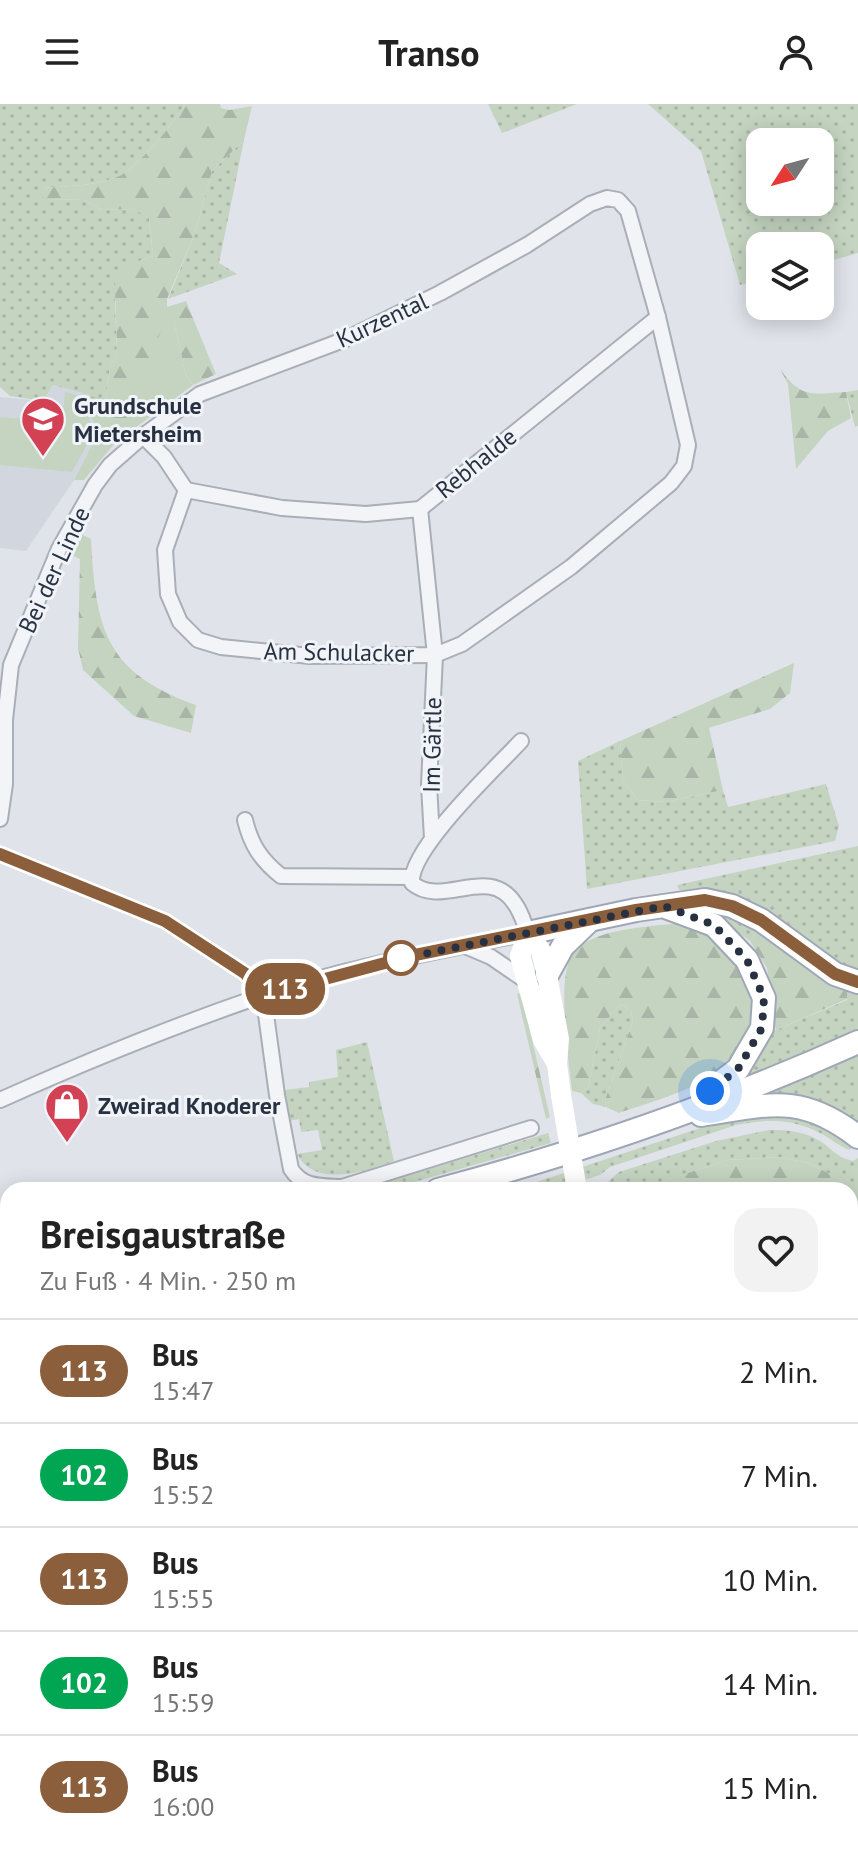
<!DOCTYPE html>
<html lang="de">
<head>
<meta charset="utf-8">
<style>
  body { margin:0; font-family:"PT Sans",sans-serif; background:#f2f2f2; color:#222; height:100vh; display:flex; flex-direction:column; font-size:30px; white-space:nowrap }
  * { box-sizing:border-box; margin:0 }
  p { font-size:26px; color:#767676 }
  .icon { flex:none; width:44px; height:44px; fill:none; stroke:currentColor; stroke-width:2; stroke-linecap:round; stroke-linejoin:round }
  .map { position:relative; flex:1; overflow:hidden }
  .details { position:absolute; left:0px; top:1078px; width:858px; height:674px; display:flex; flex-direction:column; background:#fff; border-radius:24px 24px 0 0; box-shadow:0 4px 20px #0003 }
  .details>* { flex:none }
  .badge { padding:0 16px; border-radius:26px; font-size:28px; line-height:52px }
  .needle { width:52px; rotate:234deg }
  .tools { position:absolute; left:746px; top:24px; display:grid; gap:16px }
  .tools a { display:grid; place-items:center; width:88px; height:88px; border-radius:16px; background:#fff; box-shadow:0 4px 20px #0003; font-size:40px }
  .you { position:absolute; width:40px; height:40px; margin:-20px; border:6px solid #fff; border-radius:50%; background:#1a73e8; box-shadow:0 0 0 12px #1a73e833 }
  .map>.badge { position:absolute; translate:-50% -50%; box-shadow:0 0 0 4px #fff }
  .round { display:grid; place-items:center; flex:none; width:84px; height:84px; border-radius:24px; background:#f2f2f2 }
  .overview { display:flex; align-items:center; justify-content:space-between; height:136px; padding:0 40px }
  h1 { font-size:38px; font-weight:700; line-height:60px }
  ul { padding:0; list-style:none }
  li { display:flex; align-items:center; gap:24px; height:104px; padding:0 40px; border-top:2px solid #e0e0e0 }
  li div { flex:1 }
  li b { display:block; font-size:30px }
  li em { font-style:normal }
  li .badge { min-width:88px; font-weight:700; text-align:center }
  header { display:flex; justify-content:space-between; align-items:center; height:104px; padding:0 40px; background:#fff; font-size:36px; font-weight:700 }
  .map>svg:first-child { display:block }
  .built { fill:#d2d6df }
  .industrial { fill:url(#industrial-furrows) }
  .grass { fill:url(#grass-dots); fill-rule:evenodd }
  .forest { fill:url(#forest-firs) }
  .park { fill:#c5d4c1 }
  .lines { fill:none; stroke-linecap:round; stroke-linejoin:round }
  .street-casing { stroke:#a9aeb7; stroke-width:18 }
  .primary-casing { stroke:#9fa7b6; stroke-width:26 }
  .street { stroke:#f3f4f8; stroke-width:14 }
  .secondary { stroke:#fff; stroke-width:20 }
  .primary { stroke:#fff; stroke-width:22 }
  .secondary-bridge { stroke:#fff; stroke-width:20 }
  .line-casing { stroke:#fff; stroke-width:18 }
  .line { stroke:#8b5e3c; stroke-width:12 }
  .walk { stroke:#283141; stroke-width:8; stroke-dasharray:0 14.4 }
  .stop-dot { fill:#fff; stroke:#8b5e3c; stroke-width:4 }
  .labels { text-anchor:middle; dominant-baseline:central; stroke-width:6; stroke-linejoin:round; paint-order:stroke }
  .street-label { font-size:24px; fill:#283141; stroke:#f0f3f7 }
  .poi-label { font-size:24px; font-weight:bold; fill:#283141; stroke:#f0f3f7; text-anchor:start }
</style>
</head>
<body>
<header><svg class="icon" aria-label="menu" viewBox="0 0 24 24"><path d="M4 6h16M4 12h16M4 18h16"/></svg>Transo<svg class="icon" aria-label="person" viewBox="0 0 24 24"><circle cx="12" cy="8" r="4"/><path d="M4 21q1-7 8-7t8 7"/></svg></header>
<div class="map">
<svg width="858" height="1751" viewBox="0 0 858 1751">
  <defs>
    <pattern id="industrial-furrows" width="10" height="10" patternUnits="userSpaceOnUse" patternTransform="scale(2)"><rect width="10" height="10" fill="#d2d6df"/><path d="M-1 1l2-2M0 10L10 0M9 11l2-2" fill="none" stroke="#b4b8c1"/></pattern>
    <pattern id="grass-dots" width="8" height="8" patternUnits="userSpaceOnUse" patternTransform="scale(2)"><rect width="8" height="8" fill="#c5d4c1"/><path d="M2 2h.1M6 6h.1" fill="none" stroke="#a9b6a7" stroke-width="1.8" stroke-linecap="round"/></pattern>
    <pattern id="forest-firs" width="22" height="20" patternUnits="userSpaceOnUse" patternTransform="scale(2)"><rect width="22" height="20" fill="#c5d4c1"/><path d="M5 1l3.5 6h-7zM16 11l3.5 6h-7z" fill="#a9b6a7"/></pattern>
  </defs>
  <rect width="100%" height="100%" fill="#e0e4ea"/>
  <!-- built -->
  <g class="built">
    <path d="M53,281L89,291L96,333L74,376L26,447L0,444V293L43,297Z"/>
    <path d="M858,1241V1751H699V1744H850V1244Z"/>
  </g>
  <!-- industrial -->
  <path class="industrial" d="M229,1744H656V1751H213Z"/>
  <!-- grass -->
  <g class="grass">
    <path d="M0,0H185C176,17 135,67 117,73C94,82 68,82 43,84L46,96L82,95L102,106L135,105L149,114L153,152L126,162L115,197L117,250L110,263L105,299L89,291L53,281L43,297L10,292L0,283Z"/>
    <path d="M488,0H577L502,29Z"/>
    <path d="M648,0H858V149L820,160V142H760V176L740,181L701,47ZM760,38H820V98H760Z"/>
    <path d="M244,36L219,159L237,170L168,195L195,129L212,67Z"/>
    <path d="M858,286V322L855,323L846,288Z"/>
    <path d="M620,637L623,677L638,696L665,698L723,686L728,703L826,680L839,722L835,737L587,785L578,657Z"/>
    <path d="M858,742V870L847,866L711,788L679,786L677,781Z"/>
    <path d="M720,804L758,825L750,837L713,810Z"/>
    <path d="M847,883L858,885V928L749,974L747,971L752,967L771,928L847,896Z"/>
    <path d="M621,900L631,907L633,917L605,996L606,1003L593,1000L581,989L588,984L600,924Z"/>
    <path d="M367,938L394,1057C366,1067 315,1085 297,1050L322,1046L318,1026L301,1028L299,1015L289,1017L284,986L309,983V978L338,973L336,946Z"/>
    <path d="M858,950V1022C832,1000 807,993 773,992L772,988Z"/>
    <path d="M740,1011H799L823,1020L854,1041L849,1046C839,1042 831,1035 822,1030C792,1014 768,1015 736,1021L610,1063L600,1071L566,1082L552,1086H512Z"/>
    <path d="M769,1026C787,1026 804,1027 820,1037C831,1044 839,1055 853,1057L858,1054V1121L850,1100V1086H845L841,1076L809,1059L780,1053L727,1056L637,1086H619L608,1078L619,1068L716,1037Z"/>
    <path d="M548,1029L551,1039L386,1086H345L413,1070Z"/>
    <path d="M858,1147V1197L850,1199V1160Z"/>
  </g>
  <!-- forest -->
  <g class="forest">
    <path d="M185,0H220L221,4L229,6L252,2L244,36L212,67L195,129L167,195V203L186,197L216,270L193,281L186,272L174,218L131,299L147,315L116,338L84,376H74L96,333L89,291L105,298L110,263L117,250L115,179L125,162L153,152L149,114L134,105L102,106L82,95L46,96L39,89L43,84C68,82 94,82 117,73C135,67 176,17 185,0Z"/>
    <path d="M780,265C802,295 811,290 846,288L851,314L828,327L796,365L788,280Z"/>
    <path d="M75,427L91,435C96,526 105,568 196,601L191,629L134,612L83,566L78,544L80,455L64,448Z"/>
    <path d="M794,559L790,589L770,605L709,624L723,686L665,698L638,696L623,677L620,637Z"/>
    <path d="M679,819L712,828L754,881C754,893 755,907 752,918C735,978 671,991 619,1009L606,1003L605,996L633,917L631,907L621,900L600,924L588,984L581,989L572,987C569,958 555,869 574,848C594,824 650,823 679,819Z"/>
    <path d="M758,825L847,883V895L776,926L767,864L750,837Z"/>
    <path d="M525,889L530,927L550,1013L546,1015L517,890Z"/>
    <path d="M780,1053L809,1059L841,1076L845,1086H637L727,1056Z"/>
    <path d="M850,1100C858,1122 858,1140 850,1160Z"/>
    <path d="M8,1496V1744H229L213,1751H0V1498Z"/>
  </g>
  <!-- park -->
  <g class="park">
    <path d="M165,217L174,218L186,272L193,281L147,315L131,300Z"/>
    <path d="M65,288L86,294L92,331L72,368L0,361V313L62,318Z"/>
    <path d="M8,1195V1496L0,1498V1196Z"/>
  </g>
  <g class="lines">
    <!-- street casing -->
    <g class="street-casing">
      <g id="street">
        <path d="M143,332L164,353L186,386L282,404L366,410L420,405L658,213"/>
        <path d="M420,405L435,551L429,681L432,734"/>
        <path d="M0,715L5,680V616L11,561L59,445L95,381L110,361L143,332L200,290L346,235L440,189L527,141L590,100L607,94L618,96L628,107L658,213L688,341L684,362L671,379L571,463L462,540L435,551L310,552L221,543L198,536L180,518L168,490L165,446L186,386"/>
        <path d="M245,716C251,741 261,756 281,772L411,773"/>
        <path d="M0,750L165,817L246,870L261,892L265,903L277,991L291,1065C303,1084 321,1082 342,1083L531,1024"/>
        <path d="M465,842L491,853L526,877"/>
        <path d="M0,996C85,958 173,922 261,892C348,863 439,847 528,829C524,819 521,808 515,800C489,759 442,805 412,779C409,745 496,664 521,637"/>
        <path d="M402,1744L403,1751"/>
        <path d="M234,1751L250,1744"/>
      </g>
    </g>
    <!-- primary casing -->
    <g class="primary-casing">
      <g id="primary">
        <path d="M668,804L714,821L747,856L764,894L762,924L738,965L705,990"/>
        <path d="M528,829L636,806L705,796L732,802L761,816L835,870L858,878"/>
        <path d="M547,871L563,842L590,816"/>
        <path d="M701,1011C768,1001 800,988 858,1033"/>
        <path d="M438,1086C581,1048 723,999 858,938"/>
        <path d="M0,1171L8,1170"/>
      </g>
    </g>
    <!-- street -->
    <use href="#street" class="street"/>
    <!-- secondary -->
    <g class="secondary">
      <path d="M528,829L541,847L547,871L559,935L557,960L561,991"/>
      <path d="M528,829L520,852L543,936L557,960"/>
      <path d="M850,1213L858,1211"/>
      <path d="M672,1744L673,1751"/>
    </g>
    <!-- primary -->
    <use href="#primary" class="primary"/>
    <!-- secondary-bridge -->
    <path class="secondary-bridge" d="M561,991L577,1086"/>
  </g>
  <g class="lines">
    <!-- line casing -->
    <g class="line-casing">
      <path id="line" d="M0,750L165,817L246,870L261,892L415,851L636,806L705,796L732,802L761,816L835,870L858,878"/>
    </g>
    <!-- line -->
    <use href="#line" class="line"/>
    <!-- walk -->
    <path class="walk" d="M401,854L393,856L664,802L714,821L747,856L764,894L762,924L738,965L710,987"/>
  </g>
  <!-- icons -->
  <defs>
    <g id="school-pin" transform="scale(2.3)"><path d="M0 17L-7.5 6A9.5 9.5 0 1 1 7.5 6Z" fill="#d24154" stroke="#f0f3f7"/><path d="M0-5L7-2L0 1L-7-2ZM-4 1L0 2.5L4 1V4Q0 6-4 4Z" fill="#fff"/></g>
    <g id="shop-pin" transform="scale(2.3)"><path d="M0 17L-7.5 6A9.5 9.5 0 1 1 7.5 6Z" fill="#d24154" stroke="#f0f3f7"/><path d="M-5-2.5h2.3a2.7 3.5 0 0 1 5.4 0H5L5.5 6h-11ZM-1.5-2.5h3a1.5 2.3 0 0 0-3 0Z" fill="#fff"/></g>
  </defs>
  <g fill-rule="evenodd">
    <use href="#school-pin" x="43" y="315"/>
    <use href="#shop-pin" x="67" y="1001"/>
  </g>
  <!-- markers -->
  <circle class="stop-dot" cx="401" cy="854" r="16"/>
  <g class="labels">
    <!-- street labels -->
    <g class="street-label">
      <text transform="translate(382 216) rotate(-25)">Kurzental</text>
      <text transform="translate(476 359) rotate(-39)">Rebhalde</text>
      <text transform="translate(54 466) rotate(-65)">Bei der Linde</text>
      <text transform="translate(339 548) rotate(1)">Am Schulacker</text>
      <text transform="translate(432 641) rotate(-89)">Im Gärtle</text>
    </g>
    <!-- poi labels -->
    <g class="poi-label">
      <text x="74" y="301">Grundschule<tspan x="74" dy="28">Mietersheim</tspan></text>
      <text x="98" y="1001">Zweirad Knoderer</text>
    </g>
  </g>
</svg>
<div class="tools">
<a><svg class="needle" viewBox="-14 -14 28 28"><path d="M0-13l5 13h-10z" fill="#e53935"/><path d="M0 13l5-13h-10z" fill="#767676"/></svg></a>
<a><svg class="icon" aria-label="layers" viewBox="0 0 24 24"><path d="M12 4l9 5-9 5-9-5zM3 14l9 5 9-5"/></svg></a>
</div>
<div class="you" style="left:710px;top:987px"></div>
<b class="badge" style="left:285px;top:885px;background:#8b5e3c;color:#fff">113</b>
<section class="details">
<div class="overview"><div><h1>Breisgaustraße</h1><p>Zu Fuß · 4 Min. · 250 m</p></div><a class="round"><svg class="icon" aria-label="heart" viewBox="0 0 24 24"><path d="M12 20l-8-8c-3-5 5-10 8-4 3-6 11-1 8 4z"/></svg></a></div>
<ul>
<li><span class="badge" style="background:#8b5e3c;color:#fff">113</span><div><b>Bus</b><p>15:47</p></div><em>2 Min.</em></li>
<li><span class="badge" style="background:#00a651;color:#fff">102</span><div><b>Bus</b><p>15:52</p></div><em>7 Min.</em></li>
<li><span class="badge" style="background:#8b5e3c;color:#fff">113</span><div><b>Bus</b><p>15:55</p></div><em>10 Min.</em></li>
<li><span class="badge" style="background:#00a651;color:#fff">102</span><div><b>Bus</b><p>15:59</p></div><em>14 Min.</em></li>
<li><span class="badge" style="background:#8b5e3c;color:#fff">113</span><div><b>Bus</b><p>16:00</p></div><em>15 Min.</em></li>
</ul>
</section>
</div>
</body>
</html>
